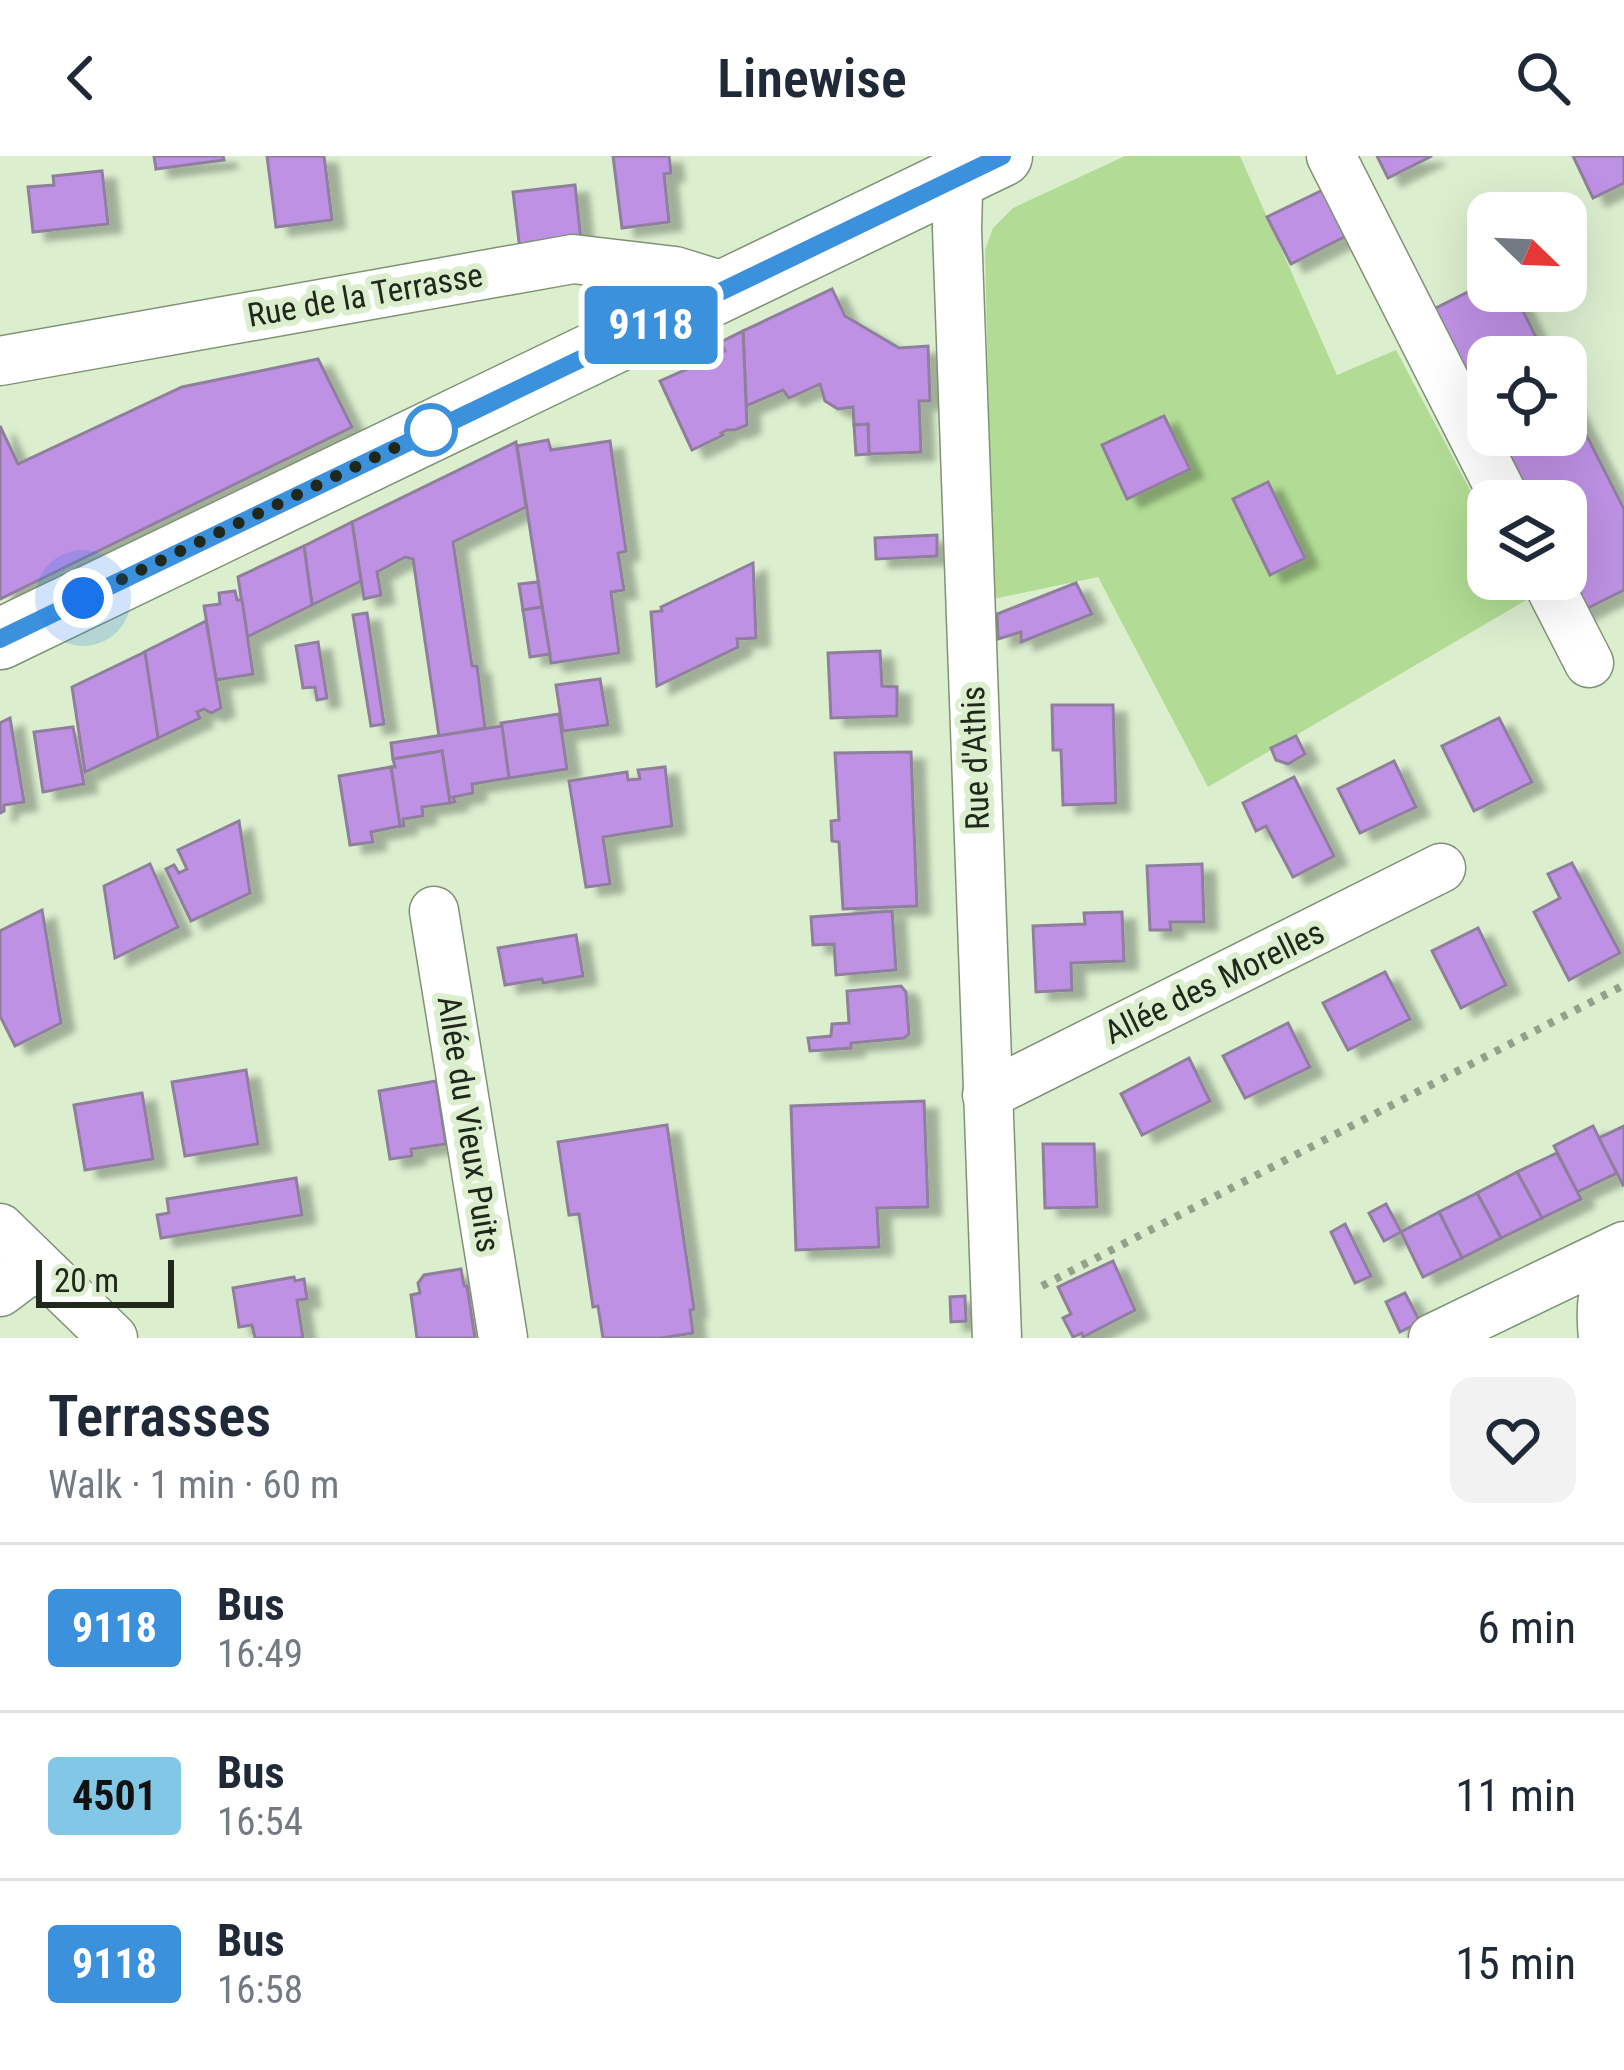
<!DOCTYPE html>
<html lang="en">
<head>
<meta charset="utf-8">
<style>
  body { margin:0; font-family:"Roboto Condensed",sans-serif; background:#f2f2f3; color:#1f2937; height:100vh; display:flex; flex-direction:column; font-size:45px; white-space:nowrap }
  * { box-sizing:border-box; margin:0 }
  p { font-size:39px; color:#747a83 }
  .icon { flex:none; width:66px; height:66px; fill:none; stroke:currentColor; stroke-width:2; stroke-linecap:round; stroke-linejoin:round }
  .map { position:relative; height:1182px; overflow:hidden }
  .panel { display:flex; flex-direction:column; background:#fff; flex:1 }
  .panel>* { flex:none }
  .badge { padding:0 24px; border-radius:9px; font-size:42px; line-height:78px }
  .needle { width:78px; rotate:113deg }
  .fabs { position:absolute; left:1467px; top:36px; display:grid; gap:24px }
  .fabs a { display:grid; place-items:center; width:120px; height:120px; border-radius:24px; background:#fff; box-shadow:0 12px 48px #0002; font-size:60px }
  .scale { position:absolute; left:36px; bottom:30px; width:138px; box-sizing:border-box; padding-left:12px; border:6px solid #20271b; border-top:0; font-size:33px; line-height:42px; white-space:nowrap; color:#20271b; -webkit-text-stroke:9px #dbefcf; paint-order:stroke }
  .you { position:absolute; width:60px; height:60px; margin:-30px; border:9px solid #fff; border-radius:50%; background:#1a73e8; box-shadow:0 0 0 18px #1a73e833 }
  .map>.badge { position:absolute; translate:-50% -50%; box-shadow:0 0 0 6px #fff }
  .round { display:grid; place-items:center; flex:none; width:126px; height:126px; border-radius:24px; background:#f2f2f3 }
  .headline { display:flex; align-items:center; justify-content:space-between; height:204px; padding:0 48px }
  h1 { font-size:57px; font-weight:600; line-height:90px }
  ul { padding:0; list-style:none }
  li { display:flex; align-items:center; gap:36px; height:168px; padding:0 48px; border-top:3px solid #e0e1e3 }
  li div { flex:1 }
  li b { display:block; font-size:45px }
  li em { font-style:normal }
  li .badge { min-width:132px; font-weight:700; text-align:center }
  header { display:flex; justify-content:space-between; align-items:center; height:156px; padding:0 48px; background:#fff; font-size:54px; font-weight:600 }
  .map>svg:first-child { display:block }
  .green { fill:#b2dc95 }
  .building { fill:#be91e4; stroke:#8f7f9d; stroke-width:3; filter:url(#shadow) }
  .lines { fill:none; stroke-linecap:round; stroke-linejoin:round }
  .minor-casing { stroke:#809275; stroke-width:51 }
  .major-casing { stroke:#809275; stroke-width:63 }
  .path { stroke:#92a189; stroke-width:8; stroke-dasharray:6 9; stroke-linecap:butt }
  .minor { stroke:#fff; stroke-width:48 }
  .major { stroke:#fff; stroke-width:60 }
  .line-casing { stroke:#fff; stroke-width:27 }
  .line { stroke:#3c91dc; stroke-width:18 }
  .walk { stroke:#20271b; stroke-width:12; stroke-dasharray:0 21.6 }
  .stop-dot { fill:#fff; stroke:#3c91dc; stroke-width:6 }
  .labels { text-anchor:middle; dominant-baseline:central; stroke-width:12; stroke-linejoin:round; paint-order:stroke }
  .street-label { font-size:33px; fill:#20271b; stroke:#dbefcf }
</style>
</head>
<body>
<header><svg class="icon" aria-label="back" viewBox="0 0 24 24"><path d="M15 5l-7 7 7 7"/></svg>Linewise<svg class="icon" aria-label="search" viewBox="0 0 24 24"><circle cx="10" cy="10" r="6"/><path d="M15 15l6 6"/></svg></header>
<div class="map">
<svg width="1624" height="1182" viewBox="0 0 1624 1182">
  <defs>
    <filter id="shadow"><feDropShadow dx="13" dy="8" stdDeviation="3" flood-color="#0004"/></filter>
  </defs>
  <rect width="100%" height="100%" fill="#dbefcf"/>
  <!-- green -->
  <path class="green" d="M1125,0H1240L1337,219L1396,194L1488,368V423H1517L1528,443L1208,631L1098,421L993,443L985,94L993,72L1013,52Z"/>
  <!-- building -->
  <g class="building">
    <path d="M154,0H223L224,4L156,13Z"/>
    <path d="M267,0H324L332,64L276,71Z"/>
    <path d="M613,0H669L671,17L664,18L669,66L622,72Z"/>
    <path d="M1377,0H1432L1388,22Z"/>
    <path d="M1573,0H1624V27L1593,42Z"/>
    <path d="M102,15L108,68L33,76L28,31L54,29L53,20Z"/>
    <path d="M575,29L581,84L520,94L513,36Z"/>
    <path d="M1325,33L1348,79L1291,108L1267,61Z"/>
    <path d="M1488,126V135H1513L1546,201H1488V279H1566V239L1624,353V434L1578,457L1566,423V345H1520L1424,158Z"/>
    <path d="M832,133L845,160L899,192L928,190L930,245H919L921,296L869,298L868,268L854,269L853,251L838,253L825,245L820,228L789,242L783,234L746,250L743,175Z"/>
    <path d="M743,175L747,269L735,274H727L721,277L723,279L692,294L660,225L687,213L682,205L703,195L707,203L725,195L721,186Z"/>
    <path d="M318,203L352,271L0,443V270L18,308L182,231Z"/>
    <path d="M1164,260L1190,313L1127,343L1102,289Z"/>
    <path d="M868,268L869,298L856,299L854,269Z"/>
    <path d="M548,284L551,294L610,285L626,395L618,397L624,434L611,436L619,497L551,507L517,290Z"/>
    <path d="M516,286L526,351L453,386L472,510H477L485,572L439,580L413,403L405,401L377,416L381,439L364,443L352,366Z"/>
    <path d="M1268,326L1305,402L1270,419L1233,343Z"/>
    <path d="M352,366L361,425L312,449L304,390Z"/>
    <path d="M937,379V400L876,403L875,382Z"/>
    <path d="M304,390L312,449L247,481L238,421Z"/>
    <path d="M753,407L756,482L737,483L738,491L657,530L651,456L662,455L661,451Z"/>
    <path d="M538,426L542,451L523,454L519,428Z"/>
    <path d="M1076,427L1092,458L1021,486V476L998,483L997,458Z"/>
    <path d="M235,435L237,444H242L253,518L216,524L204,450L220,448L219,437Z"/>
    <path d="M542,451L550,498L530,501L523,454Z"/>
    <path d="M367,457L384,568L371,570L353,459Z"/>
    <path d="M206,465L221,552L211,557L204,553L197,556L200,562L158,582L144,496Z"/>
    <path d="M318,486L327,542L317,544L315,531L303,532L296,490Z"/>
    <path d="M880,495L882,530L897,531V560L831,562L828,497Z"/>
    <path d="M145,496L158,582L85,616L72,531Z"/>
    <path d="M600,523L608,569L563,575L556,529Z"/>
    <path d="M1052,549H1113L1116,647L1063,649L1061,594H1053Z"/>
    <path d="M559,558L567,613L509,622L501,567Z"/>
    <path d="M10,562L24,646L4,649V655L0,657V567Z"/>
    <path d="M1499,562L1532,626L1474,655L1442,590Z"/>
    <path d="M502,570L509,622L472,628L473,637L453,641L455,646L450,647L442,595L393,603L391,587Z"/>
    <path d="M73,571L84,628L43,636L34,576Z"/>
    <path d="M1296,580L1305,598L1288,608L1276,604L1271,592Z"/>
    <path d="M442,595L450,647L422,651L423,660L403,663L404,670H400L391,611H395L393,603Z"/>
    <path d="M911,596L917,750L843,753L839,686L832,685L831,665L839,664L835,597Z"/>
    <path d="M1394,605L1416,651L1360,677L1338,633Z"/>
    <path d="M391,611L400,670L371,676L373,686L350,689L339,620Z"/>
    <path d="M665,611L672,670L603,681L610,728L586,731L569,625L627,616L628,624L640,623L638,614Z"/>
    <path d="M1294,621L1334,700L1293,721L1266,670L1256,675L1243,647Z"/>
    <path d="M239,665L250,737L191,765L166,713L174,709L179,717L187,713L178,694Z"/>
    <path d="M1572,707L1620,797L1569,824L1534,756L1560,742L1548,718Z"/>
    <path d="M150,708L178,771L115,802L104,730Z"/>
    <path d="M1202,708L1204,766H1170L1171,774H1150L1147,710Z"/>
    <path d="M42,754L61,867L15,890L0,860V775Z"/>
    <path d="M892,755L896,814L836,819L834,788L813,789L811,761Z"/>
    <path d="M1122,756L1124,805L1071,807L1072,834L1036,836L1033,770L1085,768L1084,757Z"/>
    <path d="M1478,772L1506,829L1461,852L1432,795Z"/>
    <path d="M576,779L583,820L543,827L542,823L505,829L498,792Z"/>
    <path d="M1385,816L1410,863L1348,894L1323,847Z"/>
    <path d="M901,830L906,836L909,878L904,882L851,887V892L810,895L808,882L831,880L832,868L849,867L847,835Z"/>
    <path d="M1288,867L1310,911L1245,942L1223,900Z"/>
    <path d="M1189,902L1210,945L1142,979L1121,938Z"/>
    <path d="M246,914L258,988L185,1000L172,926Z"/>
    <path d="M436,925L446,988L411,993L412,1000L390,1003L379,935Z"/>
    <path d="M142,937L153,1003L85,1014L74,949Z"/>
    <path d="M924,945L928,1051L877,1052L879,1091L796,1094L791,950Z"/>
    <path d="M667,969L694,1153L690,1154L693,1177L661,1182H603L598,1150L593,1151L579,1058L569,1059L558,986Z"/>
    <path d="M1593,970L1617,1017L1577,1036L1554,990Z"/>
    <path d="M1624,970V1028L1623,1029L1599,982Z"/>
    <path d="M1043,988H1094L1097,1051L1045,1052Z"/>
    <path d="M1557,997L1581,1043L1542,1062L1517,1016Z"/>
    <path d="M1517,1016L1542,1062L1501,1082L1477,1037Z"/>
    <path d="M296,1022L302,1059L161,1082L157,1059L169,1057L167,1043Z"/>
    <path d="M1477,1037L1501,1082L1462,1102L1439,1056Z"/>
    <path d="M1386,1048L1401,1076L1384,1085L1369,1057Z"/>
    <path d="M1439,1056L1462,1102L1423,1121L1401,1076Z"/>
    <path d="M1345,1068L1371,1120L1355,1127L1331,1076Z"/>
    <path d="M1113,1105L1135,1154L1083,1181L1082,1177L1073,1181L1063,1162L1071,1158L1058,1131Z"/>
    <path d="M461,1113L464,1130H467L475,1182H417L411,1139L420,1137L418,1127L424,1119Z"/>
    <path d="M294,1121L295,1125L304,1123L307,1143L297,1144L303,1182H255L252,1169L239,1171L233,1132Z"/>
    <path d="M1405,1137L1420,1166L1400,1176L1386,1146Z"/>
    <path d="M965,1140L966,1165L951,1166L950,1141Z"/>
  </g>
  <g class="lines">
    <!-- minor casing -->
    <g class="minor-casing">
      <g id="minor">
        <path d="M959,0L957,73L997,1182"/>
        <path d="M1331,0L1506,345"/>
        <path d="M0,205L573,103L675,115L730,132"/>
        <path d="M1546,423L1589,507"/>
        <path d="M434,755L503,1182"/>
        <path d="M987,939L1441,712"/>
        <path d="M0,1072L113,1182"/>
        <path d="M0,1136L36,1109"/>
        <path d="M1433,1182L1624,1090"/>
        <path d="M1603,1182C1599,1142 1603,1128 1624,1094"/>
      </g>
    </g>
    <!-- major casing -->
    <g class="major-casing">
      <path id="major" d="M0,483L1002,0"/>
    </g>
    <!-- path -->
    <path class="path" d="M1042,1130L1624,829"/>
    <!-- minor -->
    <use href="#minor" class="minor"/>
    <!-- major -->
    <use href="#major" class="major"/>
  </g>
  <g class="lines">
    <!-- line casing -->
    <g class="line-casing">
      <path id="line" d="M0,483L1002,0"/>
    </g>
    <!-- line -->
    <use href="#line" class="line"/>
    <!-- walk -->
    <path class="walk" d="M83,442L444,268L431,274"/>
  </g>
  <!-- markers -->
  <circle class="stop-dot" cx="431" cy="274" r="24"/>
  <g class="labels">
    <!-- street labels -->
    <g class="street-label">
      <text transform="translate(365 139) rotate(-10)">Rue de la Terrasse</text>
      <text transform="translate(975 602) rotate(-92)">Rue d'Athis</text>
      <text transform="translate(1214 826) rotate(-26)">Allée des Morelles</text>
      <text transform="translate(469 968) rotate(81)">Allée du Vieux Puits</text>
    </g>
  </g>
</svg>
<div class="fabs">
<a><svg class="needle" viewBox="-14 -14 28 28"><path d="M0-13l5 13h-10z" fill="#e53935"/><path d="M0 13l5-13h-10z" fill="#747a83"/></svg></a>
<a><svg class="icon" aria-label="locate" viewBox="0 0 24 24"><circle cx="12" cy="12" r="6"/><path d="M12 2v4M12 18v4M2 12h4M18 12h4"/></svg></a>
<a><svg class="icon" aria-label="layers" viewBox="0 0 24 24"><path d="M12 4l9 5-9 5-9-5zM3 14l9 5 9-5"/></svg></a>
</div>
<div class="scale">20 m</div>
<div class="you" style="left:83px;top:442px"></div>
<b class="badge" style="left:651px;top:169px;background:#3c91dc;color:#fff">9118</b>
</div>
<section class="panel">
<div class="headline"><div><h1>Terrasses</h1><p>Walk · 1 min · 60 m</p></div><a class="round"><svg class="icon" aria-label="heart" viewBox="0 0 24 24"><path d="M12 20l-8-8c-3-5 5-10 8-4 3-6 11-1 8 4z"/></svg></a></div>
<ul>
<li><span class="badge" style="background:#3c91dc;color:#fff">9118</span><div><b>Bus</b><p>16:49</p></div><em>6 min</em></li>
<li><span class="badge" style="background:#82c8e6;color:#111">4501</span><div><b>Bus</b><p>16:54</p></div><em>11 min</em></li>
<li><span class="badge" style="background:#3c91dc;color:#fff">9118</span><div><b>Bus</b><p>16:58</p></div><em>15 min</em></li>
</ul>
</section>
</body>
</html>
